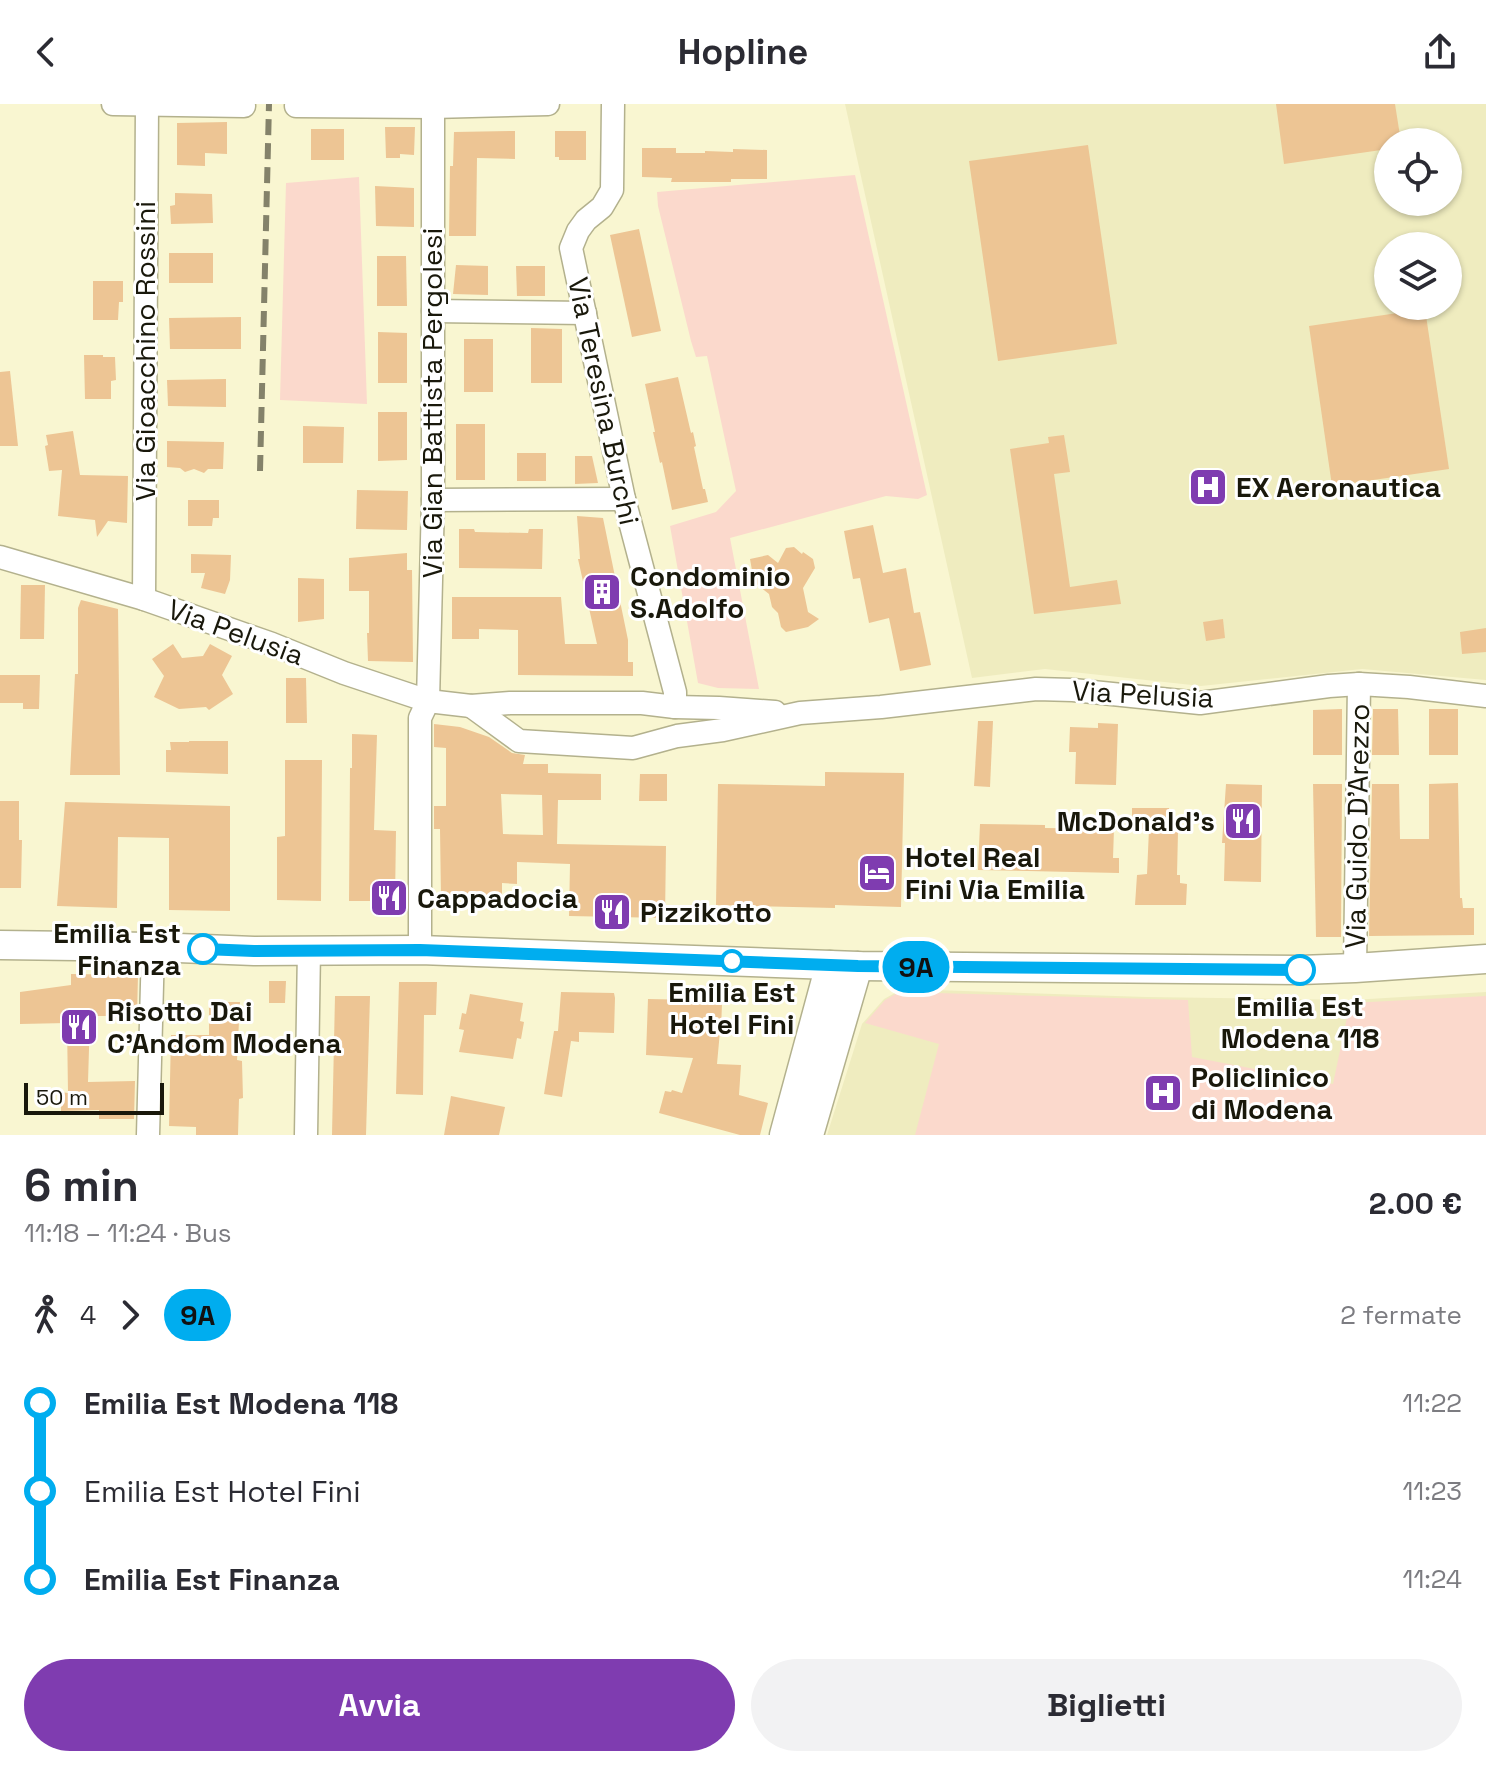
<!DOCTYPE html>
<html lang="it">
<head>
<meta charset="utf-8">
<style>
  body { margin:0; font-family:"Space Grotesk",sans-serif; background:#f2f2f3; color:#2b2b33; height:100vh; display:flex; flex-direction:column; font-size:30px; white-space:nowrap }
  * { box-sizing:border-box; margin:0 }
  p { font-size:26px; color:#7c7c81 }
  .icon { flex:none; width:44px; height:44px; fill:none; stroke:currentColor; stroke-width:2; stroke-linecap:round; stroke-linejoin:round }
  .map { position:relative; height:1031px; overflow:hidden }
  .side { display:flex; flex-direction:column; background:#fff; flex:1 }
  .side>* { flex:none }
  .badge { padding:0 16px; border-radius:26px; font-size:28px; line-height:52px }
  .tools { position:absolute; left:1374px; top:24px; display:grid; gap:16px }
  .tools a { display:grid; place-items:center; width:88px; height:88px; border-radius:50%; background:#fff; box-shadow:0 2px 6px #0004; font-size:40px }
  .scale { position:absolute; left:24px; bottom:20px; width:140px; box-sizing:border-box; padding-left:8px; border:4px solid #19180b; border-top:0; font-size:22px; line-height:28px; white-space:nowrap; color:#19180b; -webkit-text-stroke:6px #fff; paint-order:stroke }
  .map>.badge { position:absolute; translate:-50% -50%; box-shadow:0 0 0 4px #fff }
  .legs { display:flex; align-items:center; gap:12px; height:88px; padding:0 24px; font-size:26px }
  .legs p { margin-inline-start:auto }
  .headline { display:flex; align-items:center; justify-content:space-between; height:136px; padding:0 24px }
  h1 { font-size:44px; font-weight:600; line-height:60px }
  .button { display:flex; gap:16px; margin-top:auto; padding:16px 24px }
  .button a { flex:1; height:92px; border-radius:48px; background:#7f3cb0; color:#fff; font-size:32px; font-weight:600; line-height:92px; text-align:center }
  .button a+a { background:#f2f2f3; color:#2b2b33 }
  ul { padding:0 24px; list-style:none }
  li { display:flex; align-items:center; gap:28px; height:88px; font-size:30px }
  li i { display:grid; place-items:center; width:12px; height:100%; margin:0 10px; background:currentColor }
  li i::after { content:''; width:20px; height:20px; margin:-10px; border:6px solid; border-radius:50%; background:#fff }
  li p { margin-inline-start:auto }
  li:first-child i { background:linear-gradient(#0000 50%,currentColor 0) }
  li:last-child i { background:linear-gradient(currentColor 50%,#0000 0) }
  header { display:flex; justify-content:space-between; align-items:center; height:104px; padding:0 24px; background:#fff; font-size:36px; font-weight:600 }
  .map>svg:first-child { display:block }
  .built { fill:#efecbf; fill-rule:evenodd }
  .green { fill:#fbd9cc }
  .building { fill:#edc594; fill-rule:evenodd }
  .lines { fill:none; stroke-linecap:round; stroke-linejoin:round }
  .minor-casing { stroke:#b3b18d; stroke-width:25 }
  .tertiary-casing { stroke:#b3b18d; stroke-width:31 }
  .minor { stroke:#fff; stroke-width:22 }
  .tertiary { stroke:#fff; stroke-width:28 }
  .rail { stroke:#84826a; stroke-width:6; stroke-dasharray:16 8; stroke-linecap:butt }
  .line-1-casing { stroke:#fff; stroke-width:18 }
  .line-1 { stroke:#00adef; stroke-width:12 }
  .stop-1-dot { fill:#fff; stroke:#00adef; stroke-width:4 }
  .labels { text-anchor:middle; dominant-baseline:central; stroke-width:6; stroke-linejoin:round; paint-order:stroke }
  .street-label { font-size:28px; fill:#19180b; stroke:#fff }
  .poi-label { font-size:28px; font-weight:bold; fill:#19180b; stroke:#fff; text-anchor:start }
  .stop-label { font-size:28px; font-weight:bold; fill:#19180b; stroke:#fff }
</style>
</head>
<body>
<header><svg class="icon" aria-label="back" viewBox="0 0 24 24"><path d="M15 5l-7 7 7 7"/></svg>Hopline<svg class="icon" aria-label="share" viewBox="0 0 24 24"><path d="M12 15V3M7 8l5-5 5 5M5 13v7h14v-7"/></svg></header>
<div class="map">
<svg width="1486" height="1031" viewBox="0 0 1486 1031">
  <rect width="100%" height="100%" fill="#f9f6d1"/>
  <!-- built -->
  <g class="built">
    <path d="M845,0H1486V576L1362,565L1201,582L1045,565L972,574ZM1388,38H1448V98H1388ZM1388,142H1448V202H1388Z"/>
    <path d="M902,885L1146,893L1352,896L1486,888V1031H827L862,920L884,895Z"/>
  </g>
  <!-- green -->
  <g class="green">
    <path d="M855,71L927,391L918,395L886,392L730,434L759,585L718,584L698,579L670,422L716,408L736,387L707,252L696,253L691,237L658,102L657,88Z"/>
    <path d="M359,73L367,300L280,296L286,79Z"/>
    <path d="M899,888L1188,896L1192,953L1333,980L1350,899L1486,892V1031H915L939,940L865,919L885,896Z"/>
  </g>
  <!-- building -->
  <g class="building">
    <path d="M1276,0H1395L1401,38H1388V45L1284,60Z"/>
    <path d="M227,18V50L205,49V62L177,61V19Z"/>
    <path d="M385,23H415L414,51L400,50V54H386Z"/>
    <rect x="311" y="25" width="33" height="31"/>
    <path d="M515,27V55L477,54L476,132H449L450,62H453L454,28Z"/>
    <path d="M555,27H586V56H559V53H555Z"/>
    <path d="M1088,41L1117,240L998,257L969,57Z"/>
    <path d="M642,44H676V49H705V47L733,48V45L767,46V75H731V78H671L672,74L642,73Z"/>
    <path d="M375,82L414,84V123L376,122Z"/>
    <path d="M175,89L212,90L213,119L171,120L170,102L175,101Z"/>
    <path d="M639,125L661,227L632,233L610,131Z"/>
    <rect x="169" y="149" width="44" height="30"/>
    <path d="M377,152H406L407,202H377Z"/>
    <path d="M456,161L488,162V191L453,190Z"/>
    <path d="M516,162H545V192H517Z"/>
    <path d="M93,177H123V198H119L118,216H93Z"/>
    <path d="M1425,205L1449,365L1332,382L1309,222Z"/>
    <path d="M241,213V245H170L169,214Z"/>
    <path d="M531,224L562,225V279H531Z"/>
    <path d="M378,228L407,229V279H378Z"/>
    <rect x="464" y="235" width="29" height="53"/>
    <path d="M84,251H103V253H115L116,276L111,277V295H85Z"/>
    <path d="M10,267L18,342H0V268Z"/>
    <path d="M678,273L691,329L693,328L696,342L694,343L703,385H705L708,398L672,406L662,358L660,359L653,328H655L645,280Z"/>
    <path d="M226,275V303L168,302L167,276Z"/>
    <path d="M378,308H407V356L378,357Z"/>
    <rect x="456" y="320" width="29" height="56"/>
    <path d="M303,322L344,323L343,359H303Z"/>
    <path d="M73,327L80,371L128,372L127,419L108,417L97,433L95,416L58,412L62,366L49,367L45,342L48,341L46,331Z"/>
    <path d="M1064,331L1070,368L1054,370L1070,483L1117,476L1121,500L1034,510L1010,345L1049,339L1048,333Z"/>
    <path d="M167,337L224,338L223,365H208L204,369L194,365L185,368L180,364L167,363Z"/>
    <rect x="517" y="349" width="29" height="28"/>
    <path d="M575,352H592L598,379L575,380Z"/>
    <path d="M357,386L408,387L407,426L356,425Z"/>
    <path d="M188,396H219V414H213L212,422H188Z"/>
    <path d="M577,412L603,414L628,536V558H633V572L518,571V526L479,525V535H452V493H561L565,540H597L578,455H580Z"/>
    <path d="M873,421L883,469L906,464L914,509L920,508L931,561L900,567L889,514L869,519L860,474L853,475L844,427Z"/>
    <path d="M459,425H474L475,428L528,429L529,425H543L542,465L459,464Z"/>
    <path d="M794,443L802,450L803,448L813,455L815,464L803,484L808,508L819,515L808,523L786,528L781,523L778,509L772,503L769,490L754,478L750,455L768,451L778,459L786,444Z"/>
    <path d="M407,449V466H412L413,558L368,557L367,529H369V487H349V454Z"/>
    <path d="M191,450L231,451L230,476L225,490L201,484L205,469H191Z"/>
    <path d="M298,474L324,475V515L298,518Z"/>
    <path d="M21,481H45L44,535H20Z"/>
    <path d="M81,496L118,505L120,671H70L75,570H78V504Z"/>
    <path d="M1223,515L1225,534L1206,537L1203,518Z"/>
    <path d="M1486,524V548L1462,550L1460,528Z"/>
    <path d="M173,540L182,554L203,552L210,540L232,552L222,571L233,590L209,606L206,603L179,605L154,593L164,572L152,555Z"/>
    <path d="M0,571H40L39,605H23V599H0Z"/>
    <path d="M286,574H306L307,619H286Z"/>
    <path d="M1342,605V651H1313V606Z"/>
    <path d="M1373,605H1398L1399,651H1372Z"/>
    <rect x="1429" y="605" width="29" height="46"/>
    <path d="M978,617H993L990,683L974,682Z"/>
    <path d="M1098,619L1118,620L1116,681L1075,680L1076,648H1069L1070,623L1098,624Z"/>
    <path d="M434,620L460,623L489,633L512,649L525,651L523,660H548V669L601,670V696H558L557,740L666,742L665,814L569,812L570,760L517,758V780L502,779V796L441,794L440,725H434V702H446V644L434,643ZM501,690L542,691L543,731L503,730Z"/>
    <path d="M352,630L377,631L374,726L396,727L395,797H349L350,664H352Z"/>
    <path d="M189,637H228V670L166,668V646H171L170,638H189Z"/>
    <path d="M285,656H322L321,797L277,796V733L285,732Z"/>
    <path d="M825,668L904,669L901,803L835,801V804L716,801L718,680L825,682Z"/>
    <path d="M640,670H667V697H639Z"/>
    <path d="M1458,679L1460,794H1462L1463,804H1474V831L1369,832L1372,680H1399L1400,735H1429V680Z"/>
    <path d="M1226,680L1262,681L1261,778L1224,777L1225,739H1222Z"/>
    <path d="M1313,680H1342L1341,833H1316Z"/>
    <path d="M0,697H19V736H22L21,784H0Z"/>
    <path d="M65,698L230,702V807L169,806V734L118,733L117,804L57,802Z"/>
    <path d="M1132,704H1169V728H1178L1177,771H1180V779L1187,780L1186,801H1135L1137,771L1147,770L1149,725H1132Z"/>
    <path d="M980,720L1045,721V724L1114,725L1113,754H1119V769L978,766Z"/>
    <path d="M71,870L138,871L137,912H90L88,978L135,977L134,1015H99V1006L61,1007V988L68,989L67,919L20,920V888L71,881Z"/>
    <path d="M269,877H286L285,899H269Z"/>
    <path d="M399,878H437L436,911H424L423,991L396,990Z"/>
    <path d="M561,888L614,889L615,894L614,929L579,928V938L571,937L562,993L544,990L554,927H558Z"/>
    <path d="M470,890L523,899L520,917L524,918L521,935L517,934L513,955L459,948L464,926L459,925L462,909L466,910Z"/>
    <path d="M335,892H370L366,1031H332Z"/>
    <path d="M648,895L694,896V898L722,899L721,927H720L717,960L741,961L739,991L768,999L760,1031H740L659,1009L665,987L671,988L672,986L682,989L693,954L646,951Z"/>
    <path d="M209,898H240L237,956L242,957L243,994L239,995L238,1031H196V1023L169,1022L171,931H209Z"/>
    <path d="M451,992L505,1003L499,1031H444Z"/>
  </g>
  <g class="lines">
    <!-- minor casing -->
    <g class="minor-casing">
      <g id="minor">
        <path d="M113,0L244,2"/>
        <path d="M613,0L612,86L602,103L586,116L578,127L571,144L624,395L675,588V603"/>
        <path d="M296,2L433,3L548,0"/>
        <path d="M433,207L585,209"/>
        <path d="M433,396L624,395"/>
        <path d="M0,453L144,495L272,540L344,569L428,597L471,602L510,599H642L675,603L719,604L775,608"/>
        <path d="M144,495L147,0"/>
        <path d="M471,602L519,637L633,644L677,632L723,626L800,609L881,603L1036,585L1073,586L1200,599L1329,582L1359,580L1409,583L1486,592"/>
        <path d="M420,846V614L428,597L433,396V0"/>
        <path d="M1355,864L1359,580"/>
        <path d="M148,1031L153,843"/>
        <path d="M306,1031L309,845"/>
      </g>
    </g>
    <!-- tertiary casing -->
    <g class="tertiary-casing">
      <g id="tertiary">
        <path d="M0,841L153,843L254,847L420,846L858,862L1300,866L1355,864L1486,855"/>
        <path d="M784,1031L830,861"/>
        <path d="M809,1031L858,862"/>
      </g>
    </g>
    <!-- minor -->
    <use href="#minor" class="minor"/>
    <!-- tertiary -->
    <use href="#tertiary" class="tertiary"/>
    <!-- rail -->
    <path class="rail" d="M260,367L269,0"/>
  </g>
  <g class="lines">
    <!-- line-1 casing -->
    <g class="line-1-casing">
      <path id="line-1" d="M203,845L254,847L420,846L858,862L1300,866"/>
    </g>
    <!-- line-1 -->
    <use href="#line-1" class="line-1"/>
  </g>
  <!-- icons -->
  <defs>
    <g id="hospital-square" transform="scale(2)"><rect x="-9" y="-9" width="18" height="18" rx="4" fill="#7f3cb0" stroke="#fff"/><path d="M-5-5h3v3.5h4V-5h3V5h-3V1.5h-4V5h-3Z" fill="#fff"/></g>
    <g id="building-square" transform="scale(2)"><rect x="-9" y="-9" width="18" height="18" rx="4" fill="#7f3cb0" stroke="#fff"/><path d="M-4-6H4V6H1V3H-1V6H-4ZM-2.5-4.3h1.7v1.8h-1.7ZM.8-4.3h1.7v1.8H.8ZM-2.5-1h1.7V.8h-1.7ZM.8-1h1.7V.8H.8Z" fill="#fff"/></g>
    <g id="restaurant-square" transform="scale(2)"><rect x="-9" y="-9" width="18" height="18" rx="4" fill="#7f3cb0" stroke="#fff"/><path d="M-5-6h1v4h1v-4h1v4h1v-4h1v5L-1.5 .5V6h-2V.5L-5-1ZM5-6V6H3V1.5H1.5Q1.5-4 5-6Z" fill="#fff"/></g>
    <g id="hotel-square" transform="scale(2)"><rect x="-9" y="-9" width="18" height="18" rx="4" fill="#7f3cb0" stroke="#fff"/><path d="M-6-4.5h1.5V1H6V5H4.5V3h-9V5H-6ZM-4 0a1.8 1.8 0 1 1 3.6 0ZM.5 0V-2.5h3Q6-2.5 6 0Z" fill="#fff"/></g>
  </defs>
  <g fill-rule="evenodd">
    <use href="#hospital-square" x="1208" y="383"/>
    <use href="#building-square" x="602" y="488"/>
    <use href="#restaurant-square" x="1243" y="717"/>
    <use href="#hotel-square" x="877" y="769"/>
    <use href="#restaurant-square" x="389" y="794"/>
    <use href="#restaurant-square" x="612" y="808"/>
    <use href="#restaurant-square" x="79" y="923"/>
    <use href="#hospital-square" x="1163" y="989"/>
  </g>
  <!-- markers -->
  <g class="stop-1-dot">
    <circle cx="203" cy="845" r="14"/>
    <circle cx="732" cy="857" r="10"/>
    <circle cx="1300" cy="866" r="14"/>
  </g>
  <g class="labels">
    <!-- street labels -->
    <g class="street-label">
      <text transform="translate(145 247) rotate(-90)">Via Gioacchino Rossini</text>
      <text transform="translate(604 297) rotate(78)">Via Teresina Burchi</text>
      <text transform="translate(432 299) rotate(-90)">Via Gian Battista Pergolesi</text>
      <text transform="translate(236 528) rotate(20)">Via Pelusia</text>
      <text transform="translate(1143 590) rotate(3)">Via Pelusia</text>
      <text transform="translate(1357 722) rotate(-89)">Via Guido D'Arezzo</text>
    </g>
    <!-- poi labels -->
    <g class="poi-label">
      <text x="1236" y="383">EX Aeronautica</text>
      <text x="630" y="472">Condominio<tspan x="630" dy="32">S.Adolfo</tspan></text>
      <text x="1215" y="717" text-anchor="end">McDonald's</text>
      <text x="905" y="753">Hotel Real<tspan x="905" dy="32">Fini Via Emilia</tspan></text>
      <text x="417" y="794">Cappadocia</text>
      <text x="640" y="808">Pizzikotto</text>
      <text x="107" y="907">Risotto Dai<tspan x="107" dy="32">C'Andom Modena</tspan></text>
      <text x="1191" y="973">Policlinico<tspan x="1191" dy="32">di Modena</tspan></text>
    </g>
    <!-- stop labels -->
    <g class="stop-label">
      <text x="181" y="829" text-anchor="end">Emilia Est<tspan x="181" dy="32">Finanza</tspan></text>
      <text x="732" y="888">Emilia Est<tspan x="732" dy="32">Hotel Fini</tspan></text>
      <text x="1300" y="902">Emilia Est<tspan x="1300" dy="32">Modena 118</tspan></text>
    </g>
  </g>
</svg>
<div class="tools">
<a><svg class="icon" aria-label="locate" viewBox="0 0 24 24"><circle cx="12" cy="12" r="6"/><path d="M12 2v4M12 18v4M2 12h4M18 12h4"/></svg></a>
<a><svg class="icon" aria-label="layers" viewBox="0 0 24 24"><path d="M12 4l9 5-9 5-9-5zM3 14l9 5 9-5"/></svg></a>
</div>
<div class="scale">50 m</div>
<b class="badge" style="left:916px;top:863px;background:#00adef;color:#111">9A</b>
</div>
<section class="side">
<div class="headline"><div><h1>6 min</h1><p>11:18 – 11:24 · Bus</p></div><b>2.00 €</b></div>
<div class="legs"><svg class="icon" aria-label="walk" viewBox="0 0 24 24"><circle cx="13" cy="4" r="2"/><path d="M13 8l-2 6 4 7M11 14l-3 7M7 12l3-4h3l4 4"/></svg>4<svg class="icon" aria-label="forward" viewBox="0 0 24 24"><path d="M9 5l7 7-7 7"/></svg><b class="badge" style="background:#00adef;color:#111">9A</b><p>2 fermate</p></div>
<ul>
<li><i style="color:#00adef"></i><b>Emilia Est Modena 118</b><p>11:22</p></li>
<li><i style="color:#00adef"></i><span>Emilia Est Hotel Fini</span><p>11:23</p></li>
<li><i style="color:#00adef"></i><b>Emilia Est Finanza</b><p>11:24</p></li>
</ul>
<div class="button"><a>Avvia</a><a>Biglietti</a></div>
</section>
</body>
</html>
